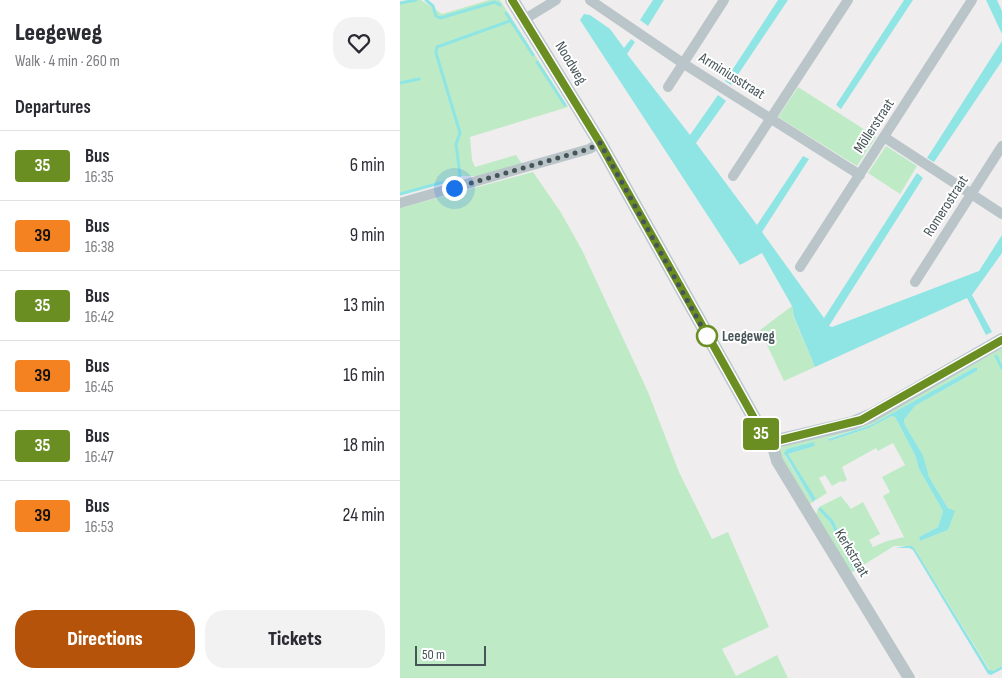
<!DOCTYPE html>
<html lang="en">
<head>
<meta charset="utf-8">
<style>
  body { margin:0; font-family:"Sofia Sans Condensed",sans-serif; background:#f2f2f3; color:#2b2b33; height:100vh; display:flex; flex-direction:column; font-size:19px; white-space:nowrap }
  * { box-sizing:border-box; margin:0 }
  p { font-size:16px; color:#7c7c81 }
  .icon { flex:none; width:28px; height:28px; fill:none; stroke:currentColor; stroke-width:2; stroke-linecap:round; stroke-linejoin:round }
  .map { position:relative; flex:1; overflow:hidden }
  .side { display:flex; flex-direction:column; background:#fff; width:400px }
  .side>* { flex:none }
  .badge { padding:0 10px; border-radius:4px; font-size:18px; line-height:32px }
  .scale { position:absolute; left:15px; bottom:12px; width:71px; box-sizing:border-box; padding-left:5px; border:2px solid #475559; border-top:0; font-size:14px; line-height:18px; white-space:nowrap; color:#475559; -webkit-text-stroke:4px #fff; paint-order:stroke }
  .you { position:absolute; width:25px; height:25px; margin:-12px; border:4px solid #fff; border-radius:50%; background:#1a73e8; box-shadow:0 0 0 8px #1a73e833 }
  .map>.badge { position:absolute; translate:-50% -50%; box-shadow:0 0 0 2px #fff }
  h2 { padding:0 15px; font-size:19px; line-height:45px }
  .round { display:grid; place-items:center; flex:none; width:52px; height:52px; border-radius:20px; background:#f2f2f3 }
  .summary { display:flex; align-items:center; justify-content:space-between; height:85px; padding:0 15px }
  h1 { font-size:24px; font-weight:800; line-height:38px }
  .cta { display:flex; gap:10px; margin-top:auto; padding:10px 15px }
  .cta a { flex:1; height:58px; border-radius:20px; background:#b45309; color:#fff; font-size:20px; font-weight:800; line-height:58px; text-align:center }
  .cta a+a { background:#f2f2f3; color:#2b2b33 }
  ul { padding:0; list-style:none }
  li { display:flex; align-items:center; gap:15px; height:70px; padding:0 15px; border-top:1px solid #e1e1e2 }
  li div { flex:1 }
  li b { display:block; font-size:19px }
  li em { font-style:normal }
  li .badge { min-width:55px; font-weight:700; text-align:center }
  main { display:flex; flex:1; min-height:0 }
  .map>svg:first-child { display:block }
  .green { fill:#beebc6; fill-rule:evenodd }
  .water { fill:#8fe5e4 }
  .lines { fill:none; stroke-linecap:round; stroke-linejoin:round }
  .stream { stroke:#8fe5e4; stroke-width:3 }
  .minor { stroke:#bac5c9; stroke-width:10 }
  .tertiary { stroke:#bac5c9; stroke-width:12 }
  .secondary { stroke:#bac8ce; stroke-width:14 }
  .line-casing { stroke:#fff; stroke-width:11 }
  .line { stroke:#6b8e23; stroke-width:8 }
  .walk { stroke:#475559; stroke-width:5; stroke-dasharray:0 9 }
  .stop-dot { fill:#fff; stroke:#6b8e23; stroke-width:2.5 }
  .labels { text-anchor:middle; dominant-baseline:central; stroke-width:4; stroke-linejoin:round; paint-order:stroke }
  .street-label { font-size:15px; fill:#475559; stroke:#fff }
  .stop-label { font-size:15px; font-weight:bold; fill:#475559; stroke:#fff; text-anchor:start }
</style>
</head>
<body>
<main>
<section class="side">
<div class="summary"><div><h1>Leegeweg</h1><p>Walk · 4 min · 260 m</p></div><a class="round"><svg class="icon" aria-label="heart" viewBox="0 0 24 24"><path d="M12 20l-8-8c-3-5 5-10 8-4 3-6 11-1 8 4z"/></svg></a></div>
<h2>Departures</h2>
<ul>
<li><span class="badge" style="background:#6b8e23;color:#fff">35</span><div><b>Bus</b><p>16:35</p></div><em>6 min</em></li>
<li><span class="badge" style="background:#f58220;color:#111">39</span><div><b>Bus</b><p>16:38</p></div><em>9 min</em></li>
<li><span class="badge" style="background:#6b8e23;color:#fff">35</span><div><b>Bus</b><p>16:42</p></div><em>13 min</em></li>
<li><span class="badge" style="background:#f58220;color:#111">39</span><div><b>Bus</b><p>16:45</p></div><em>16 min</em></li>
<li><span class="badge" style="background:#6b8e23;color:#fff">35</span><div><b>Bus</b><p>16:47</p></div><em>18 min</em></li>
<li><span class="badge" style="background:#f58220;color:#111">39</span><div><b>Bus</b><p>16:53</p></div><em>24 min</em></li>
</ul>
<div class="cta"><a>Directions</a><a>Tickets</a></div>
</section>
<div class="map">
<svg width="602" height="678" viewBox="0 0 602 678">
  <rect width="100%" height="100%" fill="#f0edee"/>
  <!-- green -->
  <g class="green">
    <path d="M11,0H21L42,14L89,0H100L168,107L70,137L72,160L75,167L116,155L122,164L79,176H61L0,193V2Z"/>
    <path d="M398,87L476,137L457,166L378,117Z"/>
    <path d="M486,146L517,166L500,194L468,173Z"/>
    <path d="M133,172L160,211L182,250L248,392L279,472L312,539L328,532L369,627L322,649L336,676L377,655L388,678H0V208Z"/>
    <path d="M392,306L394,318L415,367L384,381L360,330Z"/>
    <path d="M602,345V666L591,672L516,551L509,546H494L457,569L433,520L419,507L441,496L451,509L463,502L480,534L469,540L473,547L487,541L504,537L483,496L490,492L482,477L505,465L493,443L478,451L476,448L442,467L447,480L443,482L441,481L432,486L425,475L419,478L427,493L416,500L388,454L415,446L387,449L385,456L413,502L410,504L378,454L382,445L408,438ZM577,368V371L515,406L504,420L505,425L523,455L527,474L552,514L548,530L520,541L519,537L538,527L543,511L519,469L515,455L495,417L492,416L469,428L430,441L429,438L471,425Z"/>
    <path d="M418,508L430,522L454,571L451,573L416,515Z"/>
  </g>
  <!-- water -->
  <g class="water">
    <path d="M253,0H264L248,26L240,20Z"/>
    <path d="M378,0H388L331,85L325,81Z"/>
    <path d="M504,0H513L441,109L436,105Z"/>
    <path d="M586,0H597L602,11V34Z"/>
    <path d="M184,14L190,15L210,29L224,48L231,39L235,42L227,54L290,135L318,95L326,101L296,143L357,225L403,156L409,159L362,232L424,318L517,173L523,178L429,326L432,327L579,271L602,235V253L572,295L592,332L586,335L567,298L415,367L394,317L392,306L362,253L340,265L180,20Z"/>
    <path d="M602,41V61L534,162L527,158Z"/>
    <path d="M574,368H577V371L515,406L504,420L505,425L523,455L529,477L548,508L555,511L548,530L520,541L519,537L538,527L543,511L519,469L515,455L495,417L492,416L469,428L430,441L428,439L471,425Z"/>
    <path d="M414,442L415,446L388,454L416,499L413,502L384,453L387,449Z"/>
    <path d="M420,507L433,520L457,569L454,571L430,522L418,509Z"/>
    <path d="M506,546H512L516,551L589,670L593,671L602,666V669L591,675L588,674L513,550L509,548H496Z"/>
  </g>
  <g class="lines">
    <!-- stream -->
    <g class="stream">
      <path d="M26,0L33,6L36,16L40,18L95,2L100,5"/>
      <path d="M0,3L16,0"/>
      <path d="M106,13L133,55"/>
      <path d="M137,62L165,105"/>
      <path d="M0,83L19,79"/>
      <path d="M0,194L58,178L60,175L56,144L60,133L36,53L37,47L110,21"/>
      <path d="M596,356L602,368"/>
    </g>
    <!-- minor -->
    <g class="minor">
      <path d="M190,0L284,64L460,175"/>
      <path d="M125,19L156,0"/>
      <path d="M268,87L324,0"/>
      <path d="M484,137L602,214"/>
      <path d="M333,176L448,0"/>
      <path d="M0,203L189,149L200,143"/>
      <path d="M400,267L572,0"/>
      <path d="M515,282L602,146"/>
    </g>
    <!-- tertiary -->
    <path class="tertiary" d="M372,443L377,461L509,678"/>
    <!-- secondary -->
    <path class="secondary" d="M112,0L200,143L368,443L453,423L472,415L602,340"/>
  </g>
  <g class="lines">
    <!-- line casing -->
    <g class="line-casing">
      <path id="line" d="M112,0L200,143L368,443L461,420L602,340"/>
    </g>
    <!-- line -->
    <use href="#line" class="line"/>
    <!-- walk -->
    <path class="walk" d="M54,188L189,149L200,143L307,336"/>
  </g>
  <!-- markers -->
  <circle class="stop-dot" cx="307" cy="336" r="10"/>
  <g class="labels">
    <!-- street labels -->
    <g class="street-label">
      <text transform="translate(171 63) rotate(59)">Noodweg</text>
      <text transform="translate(332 76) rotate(32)">Arminiusstraat</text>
      <text transform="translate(474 126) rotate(-57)">Möllerstraat</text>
      <text transform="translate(546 206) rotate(-57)">Romerostraat</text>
      <text transform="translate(452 553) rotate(59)">Kerkstraat</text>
    </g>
    <!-- stop labels -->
    <g class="stop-label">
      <text x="322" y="336">Leegeweg</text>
    </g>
  </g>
</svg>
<div class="scale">50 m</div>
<div class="you" style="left:54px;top:188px"></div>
<b class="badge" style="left:361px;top:434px;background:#6b8e23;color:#fff">35</b>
</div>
</main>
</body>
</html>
